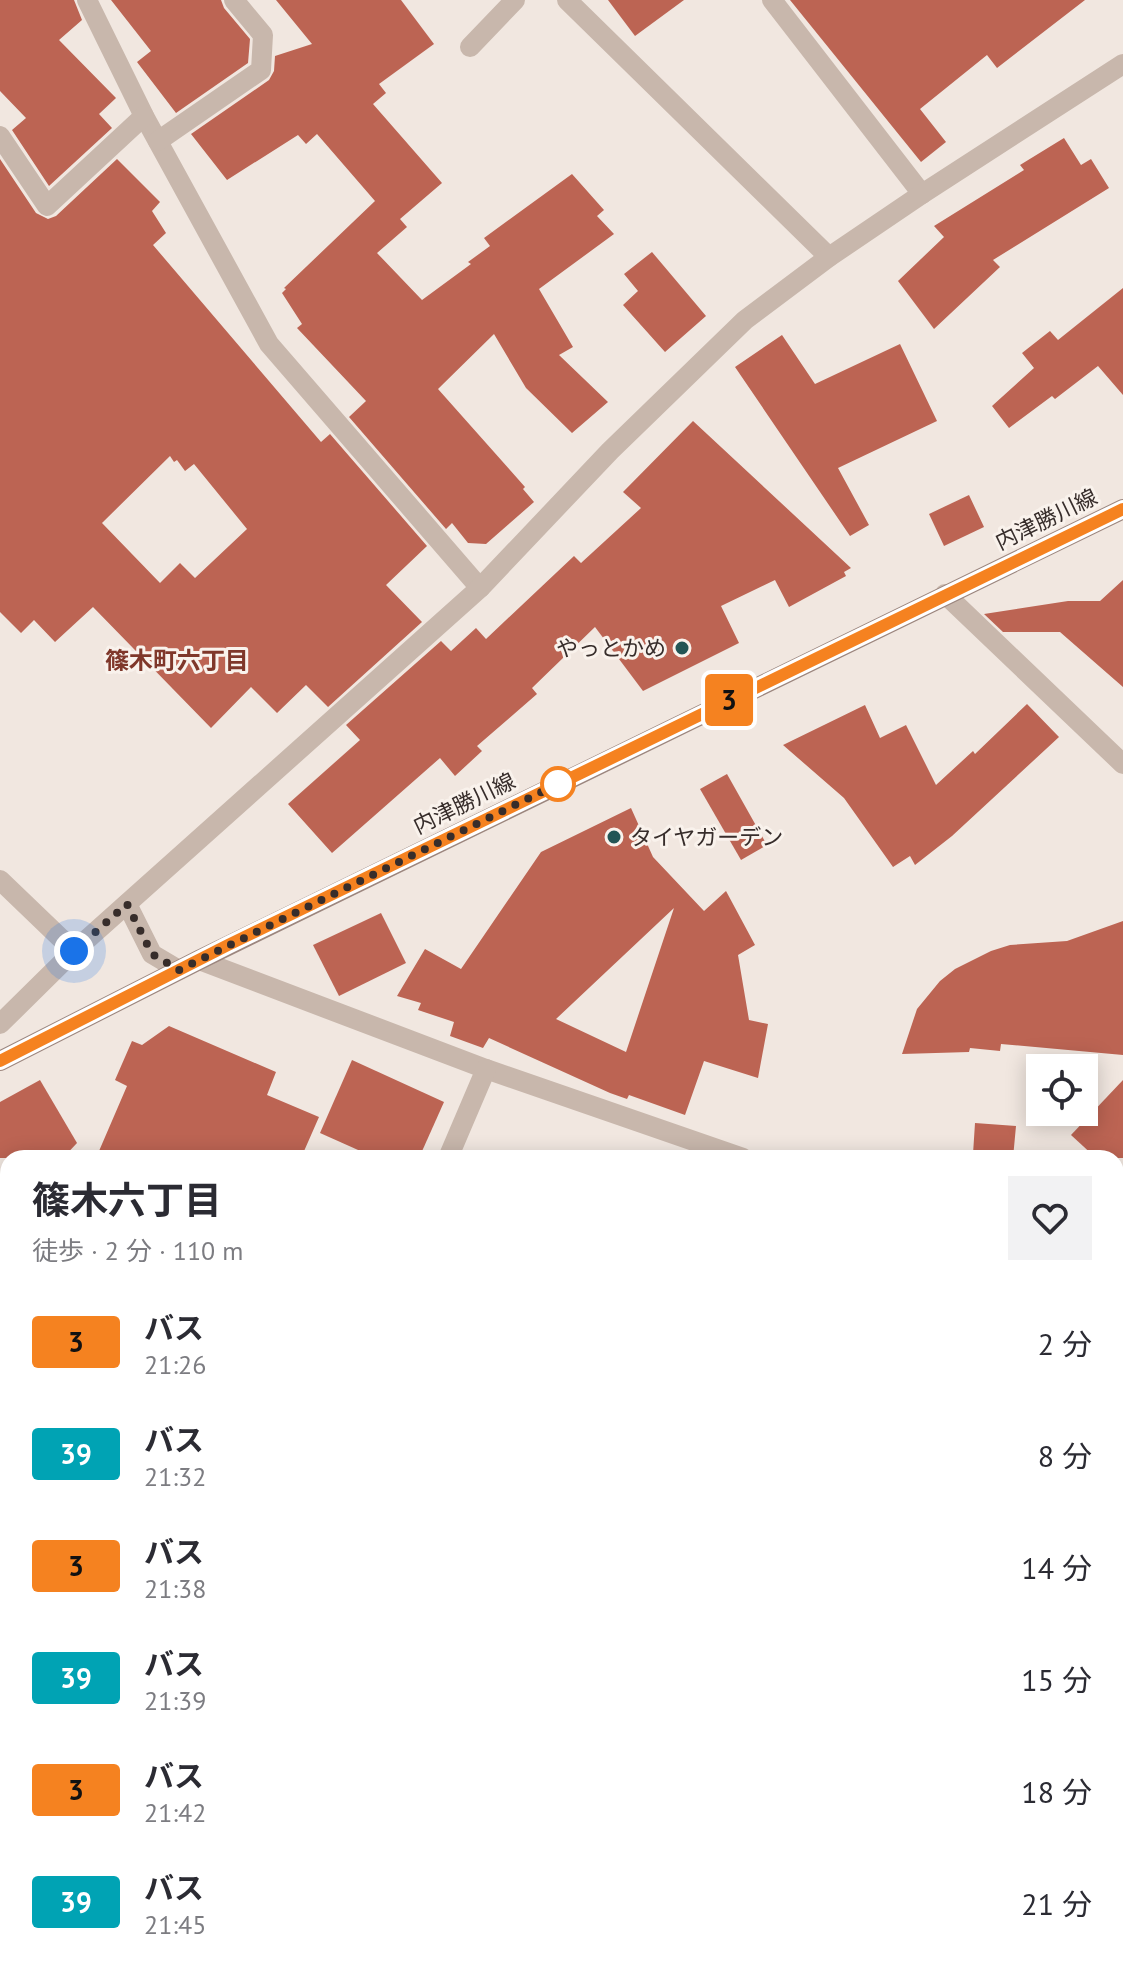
<!DOCTYPE html>
<html lang="ja">
<head>
<meta charset="utf-8">
<style>
  body { margin:0; font-family:"PT Sans","Noto Sans JP",sans-serif; background:#f2f2f3; color:#2b2b33; height:100vh; display:flex; flex-direction:column; font-size:30px; white-space:nowrap }
  * { box-sizing:border-box; margin:0 }
  p { font-size:26px; color:#7c7c81 }
  .icon { flex:none; width:44px; height:44px; fill:none; stroke:currentColor; stroke-width:2; stroke-linecap:round; stroke-linejoin:round }
  .map { position:relative; flex:1; overflow:hidden }
  .sheet { position:absolute; left:0px; top:1150px; width:1124px; height:826px; display:flex; flex-direction:column; background:#fff; border-radius:24px 24px 0 0; box-shadow:0 4px 20px #0003 }
  .sheet>* { flex:none }
  .badge { padding:0 16px; border-radius:6px; font-size:28px; line-height:52px }
  .controls { position:absolute; left:1026px; top:1054px; display:grid; gap:16px }
  .controls a { display:grid; place-items:center; width:72px; height:72px; border-radius:0px; background:#fff; box-shadow:0 4px 20px #0003; font-size:40px }
  .you { position:absolute; width:40px; height:40px; margin:-20px; border:6px solid #fff; border-radius:50%; background:#1a73e8; box-shadow:0 0 0 12px #1a73e833 }
  .map>.badge { position:absolute; translate:-50% -50%; box-shadow:0 0 0 4px #fff }
  .round { display:grid; place-items:center; flex:none; width:84px; height:84px; border-radius:0px; background:#f2f2f3 }
  .summary { display:flex; align-items:center; justify-content:space-between; height:136px; padding:0 32px }
  h1 { font-size:38px; font-weight:700; line-height:60px }
  ul { padding:0; list-style:none }
  li { display:flex; align-items:center; gap:24px; height:112px; padding:0 32px }
  li div { flex:1 }
  li b { display:block; font-size:30px }
  li em { font-style:normal }
  li .badge { min-width:88px; font-weight:700; text-align:center }
  .map>svg:first-child { display:block }
  .building { fill:#bc6453; fill-rule:evenodd }
  .lines { fill:none; stroke-linecap:round; stroke-linejoin:round }
  .street { stroke:#c8b7ac; stroke-width:20 }
  .secondary { stroke:#9c867e; stroke-width:20 }
  .line-casing { stroke:#fff; stroke-width:18 }
  .line { stroke:#f58220; stroke-width:12 }
  .walk { stroke:#372d2b; stroke-width:8; stroke-dasharray:0 14.4 }
  .poi-dot { fill:#235555; stroke:#f9f2ec; stroke-width:3 }
  .stop-dot { fill:#fff; stroke:#f58220; stroke-width:4 }
  .labels { text-anchor:middle; dominant-baseline:central; stroke-width:6; stroke-linejoin:round; paint-order:stroke }
  .street-label { font-size:22px; fill:#372d2b; stroke:#f9f2ec }
  .poi-label { font-size:22px; fill:#372d2b; stroke:#f9f2ec; text-anchor:end }
  .neighbourhood-label { font-size:24px; font-weight:bold; fill:#7f372a; stroke:#f9f2ec }
</style>
</head>
<body>
<div class="map">
<svg width="1123" height="1975" viewBox="0 0 1123 1975">
  <rect width="100%" height="100%" fill="#f1e7e0"/>
  <!-- building -->
  <g class="building">
    <path d="M0,0H74L82,20L59,40L116,98L99,114L112,128L49,186L12,130L26,118L0,91Z"/>
    <path d="M111,0H221L224,8L250,39L248,63L176,113L137,62L151,51Z"/>
    <path d="M276,0H401L434,44L379,84L386,93L373,104L442,183L400,219L407,227L377,253L422,300L471,264L468,262L490,246L484,238L572,174L604,210L597,216L614,234L539,289L573,347L559,355L608,402L572,433L526,388L494,334L438,389L525,487L523,489L534,502L486,544L468,543L452,523L446,529L349,417L366,401L297,328L302,324L282,293L286,289L284,288L375,201L317,134L306,144L298,135L227,180L191,134L269,80L274,71L275,56L312,44Z"/>
    <path d="M608,0H684L635,36Z"/>
    <path d="M790,0H1085L997,68L987,55L920,109L946,142L921,162Z"/>
    <path d="M1064,138L1081,165L1091,159L1109,188L993,260L1000,267L934,329L898,281L944,237L934,226L1024,170L1020,165Z"/>
    <path d="M0,159L36,213L48,219L56,216L117,159L160,202L152,211L166,233L153,245L321,442L330,434L427,546L386,585L422,622L328,707L306,685L277,713L251,687L211,728L93,607L55,642L34,620L21,633L0,612ZM170,456L174,462L177,460L185,471L194,464L247,529L195,578L180,563L160,583L102,523Z"/>
    <path d="M652,252L706,316L665,352L623,305L638,291L624,274Z"/>
    <path d="M1123,288V395L1098,366L1055,399L1052,396L1009,428L992,406L1034,368L1022,353L1050,331L1058,340Z"/>
    <path d="M782,335L815,384L900,344L937,421L838,468L869,525L850,536L735,367Z"/>
    <path d="M693,421L851,568L844,572L846,576L789,607L775,580L721,606L739,643L643,691L595,627L532,688L537,694L477,746L482,751L455,776L440,758L332,853L288,804L360,740L346,725L441,641L451,651L476,628L486,639L574,556L581,563L641,508L623,492Z"/>
    <path d="M969,495L984,527L944,546L929,514Z"/>
    <path d="M1123,580V687L1060,632H1003L984,614L1068,601H1100Z"/>
    <path d="M1027,704L1059,737L952,836L915,865L910,856L893,867L844,798L783,745L865,705L880,738L906,725L936,785L973,751L975,754Z"/>
    <path d="M727,774L767,845L741,860L700,789Z"/>
    <path d="M631,808L653,857L704,911L726,891L755,945L738,955L749,1020L768,1024L758,1078L704,1061L685,1115L629,1095L627,1099L610,1093L489,1038L483,1048L450,1036L454,1022L418,1010L421,1003L397,996L425,949L461,969L541,852ZM674,908L626,1052L556,1019Z"/>
    <path d="M381,913L406,963L339,996L313,945Z"/>
    <path d="M1123,921V1055L1001,1044L1000,1051L970,1048L969,1052L902,1054L917,1009L940,981L955,969L991,951L1010,945L1067,941Z"/>
    <path d="M169,1026L276,1072L267,1095L319,1117L301,1158H96L127,1086L115,1080L132,1041L142,1045Z"/>
    <path d="M352,1060L444,1102L419,1158H376L320,1133Z"/>
    <path d="M40,1080L77,1143L63,1158H0V1102Z"/>
    <path d="M1123,1080V1158H1096L1071,1135Z"/>
    <path d="M975,1123L1016,1126L1013,1158H976L977,1154H973Z"/>
  </g>
  <g class="lines">
    <!-- street -->
    <g class="street">
      <path d="M87,0L144,116L269,344L480,588"/>
      <path d="M567,0L829,257"/>
      <path d="M772,0L922,194"/>
      <path d="M470,47L515,0"/>
      <path d="M0,136L47,206L144,116"/>
      <path d="M158,141L261,70L263,35L234,0"/>
      <path d="M945,594L1123,764"/>
      <path d="M0,880L74,951"/>
      <path d="M127,904L152,954L179,970"/>
      <path d="M199,960L486,1069L743,1158"/>
      <path d="M0,1024L74,951L480,588L610,451L745,320L829,257L922,194L1123,64"/>
      <path d="M448,1158L486,1069"/>
      <path d="M1116,1287L1123,1290"/>
      <path d="M1116,1347L1123,1344"/>
      <path d="M0,1435L8,1440"/>
      <path d="M1116,1952L1123,1951"/>
      <path d="M415,1968L418,1975"/>
      <path d="M668,1968L671,1975"/>
      <path d="M889,1975L892,1968"/>
      <path d="M1054,1975L1061,1968"/>
    </g>
    <!-- secondary -->
    <path class="secondary" d="M0,1061L199,960L1123,509"/>
  </g>
  <g class="lines">
    <!-- line casing -->
    <g class="line-casing">
      <path id="line" d="M0,1061L228,945L1123,509"/>
    </g>
    <!-- line -->
    <use href="#line" class="line"/>
    <!-- walk -->
    <path class="walk" d="M74,951L127,904L152,954L179,970L572,777L558,784"/>
  </g>
  <!-- markers -->
  <g class="poi-dot">
    <circle cx="682" cy="648" r="8"/>
    <circle cx="614" cy="837" r="8"/>
  </g>
  <circle class="stop-dot" cx="558" cy="784" r="16"/>
  <g class="labels">
    <!-- street labels -->
    <g class="street-label">
      <text transform="translate(1046 519) rotate(-26)">内津勝川線</text>
      <text transform="translate(464 803) rotate(-26)">内津勝川線</text>
    </g>
    <!-- poi labels -->
    <g class="poi-label">
      <text x="666" y="648">やっとかめ</text>
      <text x="630" y="837" text-anchor="start">タイヤガーデン</text>
    </g>
    <!-- neighbourhood labels -->
    <g class="neighbourhood-label">
      <text x="177" y="660">篠木町六丁目</text>
    </g>
  </g>
</svg>
<div class="controls">
<a><svg class="icon" aria-label="locate" viewBox="0 0 24 24"><circle cx="12" cy="12" r="6"/><path d="M12 2v4M12 18v4M2 12h4M18 12h4"/></svg></a>
</div>
<div class="you" style="left:74px;top:951px"></div>
<b class="badge" style="left:729px;top:700px;background:#f58220;color:#111">3</b>
<section class="sheet">
<div class="summary"><div><h1>篠木六丁目</h1><p>徒歩 · 2 分 · 110 m</p></div><a class="round"><svg class="icon" aria-label="heart" viewBox="0 0 24 24"><path d="M12 20l-8-8c-3-5 5-10 8-4 3-6 11-1 8 4z"/></svg></a></div>
<ul>
<li><span class="badge" style="background:#f58220;color:#111">3</span><div><b>バス</b><p>21:26</p></div><em>2 分</em></li>
<li><span class="badge" style="background:#00a3b4;color:#fff">39</span><div><b>バス</b><p>21:32</p></div><em>8 分</em></li>
<li><span class="badge" style="background:#f58220;color:#111">3</span><div><b>バス</b><p>21:38</p></div><em>14 分</em></li>
<li><span class="badge" style="background:#00a3b4;color:#fff">39</span><div><b>バス</b><p>21:39</p></div><em>15 分</em></li>
<li><span class="badge" style="background:#f58220;color:#111">3</span><div><b>バス</b><p>21:42</p></div><em>18 分</em></li>
<li><span class="badge" style="background:#00a3b4;color:#fff">39</span><div><b>バス</b><p>21:45</p></div><em>21 分</em></li>
</ul>
</section>
</div>
</body>
</html>
